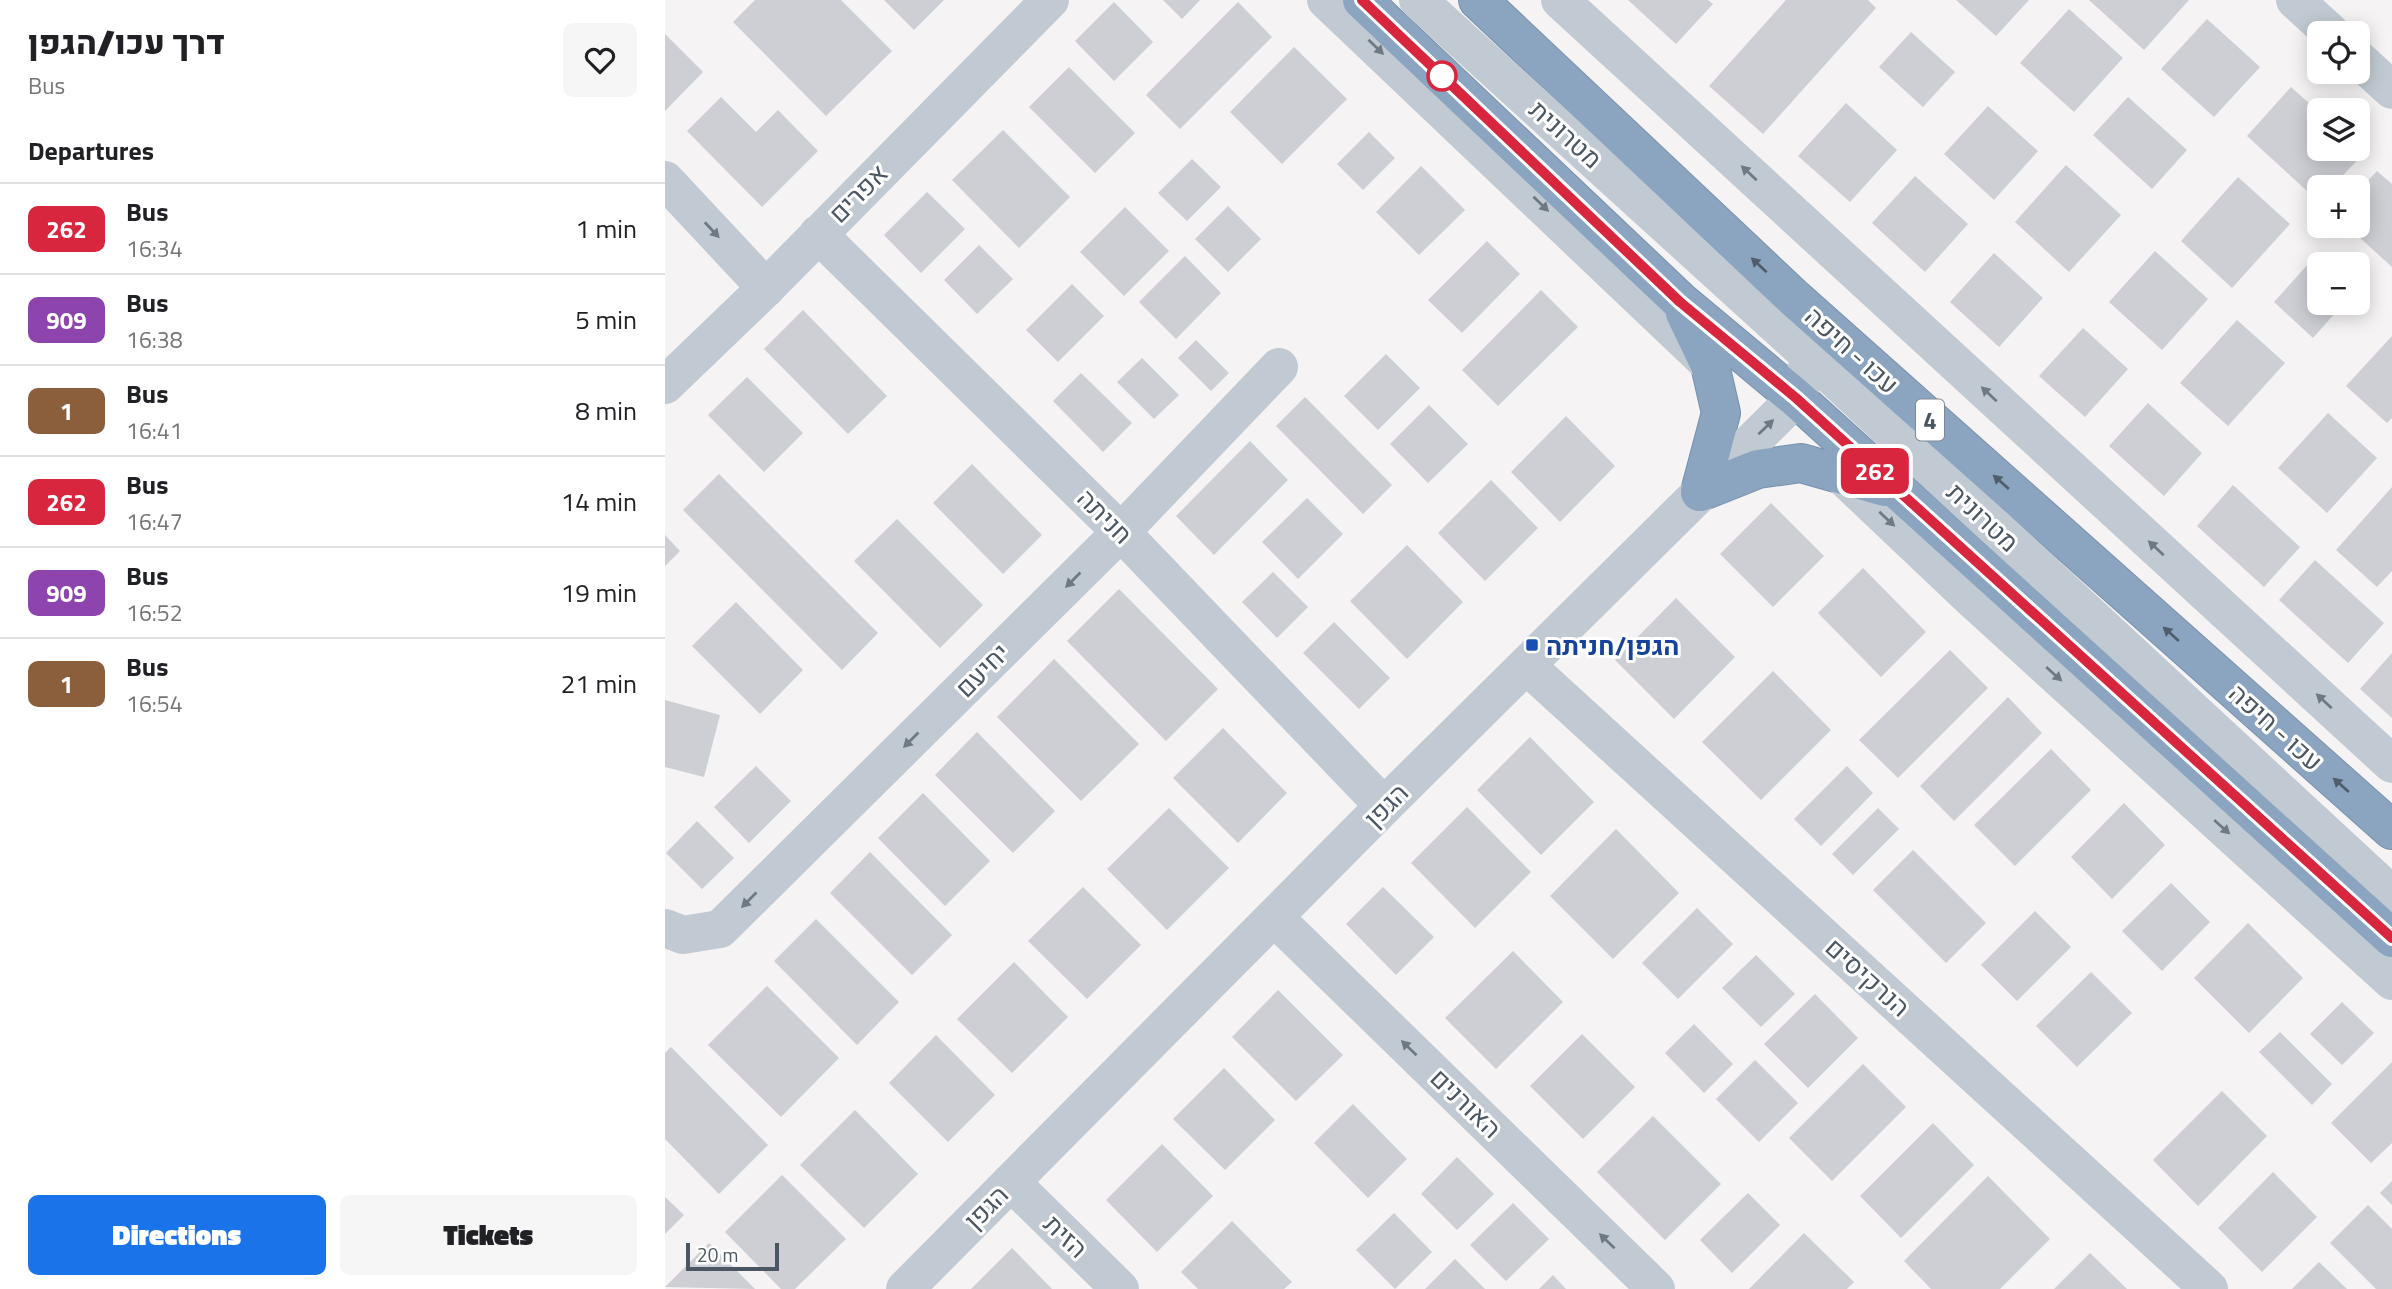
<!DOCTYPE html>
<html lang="en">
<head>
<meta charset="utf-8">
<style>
  body { margin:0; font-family:"Titillium Web",Heebo,sans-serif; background:#f6f6f6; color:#202124; height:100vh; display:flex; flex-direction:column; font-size:26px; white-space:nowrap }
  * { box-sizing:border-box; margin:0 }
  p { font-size:23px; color:#757577 }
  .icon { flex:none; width:38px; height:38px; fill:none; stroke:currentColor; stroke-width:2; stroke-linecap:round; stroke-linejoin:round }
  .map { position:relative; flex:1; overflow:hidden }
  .drawer { display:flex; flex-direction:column; background:#fff; width:665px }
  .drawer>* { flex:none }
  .badge { padding:0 14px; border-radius:10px; font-size:24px; line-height:46px }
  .tools { position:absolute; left:1642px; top:21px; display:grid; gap:14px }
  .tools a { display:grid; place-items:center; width:63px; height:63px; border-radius:10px; background:#fff; box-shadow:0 4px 18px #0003; font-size:35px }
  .scale { position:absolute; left:21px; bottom:18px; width:93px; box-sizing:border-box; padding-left:7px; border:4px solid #4a5661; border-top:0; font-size:19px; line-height:24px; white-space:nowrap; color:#4a5661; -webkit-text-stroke:5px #fff; paint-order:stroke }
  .map>.badge { position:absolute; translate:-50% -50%; box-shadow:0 0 0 4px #fff }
  h2 { padding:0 28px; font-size:26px; line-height:63px }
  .round { display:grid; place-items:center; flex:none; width:74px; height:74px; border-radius:10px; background:#f6f6f6 }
  .head { display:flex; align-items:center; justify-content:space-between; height:119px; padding:0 28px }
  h1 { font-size:33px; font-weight:800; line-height:52px }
  .cta { display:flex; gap:14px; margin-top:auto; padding:14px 28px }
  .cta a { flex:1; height:80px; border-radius:10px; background:#1a73e8; color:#fff; font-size:28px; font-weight:800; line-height:80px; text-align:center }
  .cta a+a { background:#f6f6f6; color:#202124 }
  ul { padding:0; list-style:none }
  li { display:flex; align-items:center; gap:21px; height:91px; padding:0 28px; border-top:2px solid #e0e0e0 }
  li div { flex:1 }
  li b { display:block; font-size:26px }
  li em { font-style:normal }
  li .badge { min-width:77px; font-weight:700; text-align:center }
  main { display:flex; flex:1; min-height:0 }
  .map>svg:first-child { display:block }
  .building { fill:#cdcfd5 }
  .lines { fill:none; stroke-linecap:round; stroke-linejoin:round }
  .highway-casing { stroke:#7690ad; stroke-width:40 }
  .minor { stroke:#c1cad2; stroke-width:38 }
  .highway { stroke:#8ba5c1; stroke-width:38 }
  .oneway { fill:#6e7983 }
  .oneway2 { fill:#505e6b }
  .line-casing { stroke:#fff; stroke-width:16 }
  .line { stroke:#d7263d; stroke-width:10 }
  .stop-dot { fill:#fff; stroke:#d7263d; stroke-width:3.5 }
  .transit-dot { fill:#1a4fb4; stroke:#fff; stroke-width:2.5 }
  .labels { text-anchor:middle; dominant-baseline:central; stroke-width:6; stroke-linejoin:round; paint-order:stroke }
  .shield { fill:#fff; stroke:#808990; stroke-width:2 }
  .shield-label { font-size:24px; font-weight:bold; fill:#4a5661 }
  .street-label { font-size:26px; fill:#4a5661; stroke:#fff }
  .transit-label { font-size:26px; font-weight:bold; fill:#164399; stroke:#fff; text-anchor:start }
</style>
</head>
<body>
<main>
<section class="drawer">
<div class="head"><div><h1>דרך עכו/הגפן</h1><p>Bus</p></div><a class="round"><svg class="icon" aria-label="heart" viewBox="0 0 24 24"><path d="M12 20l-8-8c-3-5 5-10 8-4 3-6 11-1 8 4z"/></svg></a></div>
<h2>Departures</h2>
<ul>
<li><span class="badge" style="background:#d7263d;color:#fff">262</span><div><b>Bus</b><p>16:34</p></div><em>1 min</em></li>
<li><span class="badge" style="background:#8e44ad;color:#fff">909</span><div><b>Bus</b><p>16:38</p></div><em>5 min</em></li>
<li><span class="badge" style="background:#8b5e3c;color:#fff">1</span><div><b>Bus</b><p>16:41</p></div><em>8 min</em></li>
<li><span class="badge" style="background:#d7263d;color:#fff">262</span><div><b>Bus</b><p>16:47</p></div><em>14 min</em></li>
<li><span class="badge" style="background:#8e44ad;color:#fff">909</span><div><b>Bus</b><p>16:52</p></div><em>19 min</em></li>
<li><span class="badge" style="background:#8b5e3c;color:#fff">1</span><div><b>Bus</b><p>16:54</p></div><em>21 min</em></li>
</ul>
<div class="cta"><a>Directions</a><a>Tickets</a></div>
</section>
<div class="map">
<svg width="1727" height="1289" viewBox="0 0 1727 1289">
  <rect width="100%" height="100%" fill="#f5f3f3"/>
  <!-- building -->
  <g class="building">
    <path d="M90,0H176L227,51L161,116L68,22Z"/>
    <path d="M219,0H279L249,30Z"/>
    <path d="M498,0H535L517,19Z"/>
    <path d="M963,0H1043L1048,4L1011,44Z"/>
    <path d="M1121,0H1203L1211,8L1098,134L1044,86Z"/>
    <path d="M1291,0H1364L1331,36Z"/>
    <path d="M1424,0H1524L1479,50Z"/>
    <path d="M449,2L488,42L449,81L410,41Z"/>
    <path d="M573,2L607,37L515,129L481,95Z"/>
    <path d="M1404,9L1458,58L1409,112L1355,63Z"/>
    <path d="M1542,19L1595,67L1549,117L1496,69Z"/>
    <path d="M1246,32L1290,72L1258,107L1214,67Z"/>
    <path d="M0,34L38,72L0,111Z"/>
    <path d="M629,47L682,99L617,164L565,112Z"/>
    <path d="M404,67L470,133L430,173L364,107Z"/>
    <path d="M1626,87L1654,112V149L1692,147L1699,153L1667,187H1654V202L1582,136Z"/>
    <path d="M56,97L91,132L113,110L153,151L97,207L22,131Z"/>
    <path d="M1463,97L1522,150L1487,189L1428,135Z"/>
    <path d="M1181,103L1232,150L1185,202L1133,156Z"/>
    <path d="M1323,106L1373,151L1329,200L1279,154Z"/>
    <path d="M338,130L405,197L354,248L287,180Z"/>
    <path d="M704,132L730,158L698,190L672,164Z"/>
    <path d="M527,159L556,187L522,221L493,193Z"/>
    <path d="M1401,165L1456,215L1404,272L1350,222Z"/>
    <path d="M756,166L800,210L754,255L711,212Z"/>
    <path d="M1712,171L1727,184V267L1682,226H1692V193Z"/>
    <path d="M1250,176L1303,224L1260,272L1207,223Z"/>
    <path d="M1573,177L1625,224L1567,288L1516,241Z"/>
    <path d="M262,192L300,229L256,273L219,235Z"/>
    <path d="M563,206L596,239L563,272L530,239Z"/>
    <path d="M460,207L504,251L459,296L415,252Z"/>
    <path d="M822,241L855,274L797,333L763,300Z"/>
    <path d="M314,245L348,279L312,314L279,280Z"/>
    <path d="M1490,251L1543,299L1497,350L1444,302Z"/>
    <path d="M1329,253L1378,298L1334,347L1285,302Z"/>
    <path d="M1653,253L1666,264H1654V303H1679L1648,338L1609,302Z"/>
    <path d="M520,256L556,293L511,339L474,302Z"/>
    <path d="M407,284L439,316L393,362L361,330Z"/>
    <path d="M876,290L913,327L833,406L797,370Z"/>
    <path d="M138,310L222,396L183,434L99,349Z"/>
    <path d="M1572,320L1620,363L1563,426L1515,383Z"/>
    <path d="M1418,328L1463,369L1420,417L1374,376Z"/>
    <path d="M1727,336V418L1722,423L1681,386Z"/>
    <path d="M531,340L564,373L546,391L513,358Z"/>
    <path d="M721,354L755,388L713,430L679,396Z"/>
    <path d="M477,358L514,395L489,419L452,382Z"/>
    <path d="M416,373L467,423L438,452L388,401Z"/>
    <path d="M82,377L138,433L99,472L43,415Z"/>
    <path d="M640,397L727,485L698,514L611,426Z"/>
    <path d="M1483,403L1537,453L1499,496L1444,446Z"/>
    <path d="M764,405L803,444L763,483L725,444Z"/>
    <path d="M1663,413L1712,458L1662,513L1613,468Z"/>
    <path d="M901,416L950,466L895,522L846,472Z"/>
    <path d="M585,441L623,480L549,555L511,516Z"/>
    <path d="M307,464L377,535L338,574L268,503Z"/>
    <path d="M54,474L213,633L177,670L18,510Z"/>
    <path d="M826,480L873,528L820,581L773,533Z"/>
    <path d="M1568,485L1635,547L1599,587L1532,526Z"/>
    <path d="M1727,487V571L1712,587L1671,550Z"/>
    <path d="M642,498L678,534L633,579L597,542Z"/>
    <path d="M1106,503L1159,556L1108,607L1055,554Z"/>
    <path d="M232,519L318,605L275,648L189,561Z"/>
    <path d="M0,535L15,551L0,566Z"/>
    <path d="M742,545L798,602L742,659L685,601Z"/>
    <path d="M1650,560L1719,623L1683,663L1614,600Z"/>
    <path d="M1198,568L1261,632L1216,677L1153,613Z"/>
    <path d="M608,572L643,607L612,638L577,602Z"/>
    <path d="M454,589L553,689L501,741L402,641Z"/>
    <path d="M1011,598L1070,657L1009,719L950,660Z"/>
    <path d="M71,602L138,670L95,714L27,646Z"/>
    <path d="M669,622L725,678L694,709L638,653Z"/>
    <path d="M1285,650L1323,688L1233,778L1194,740Z"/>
    <path d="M1727,653V718L1695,689Z"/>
    <path d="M389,659L474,744L416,801L332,717Z"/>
    <path d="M1108,671L1166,730L1096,800L1037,742Z"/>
    <path d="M1343,697L1377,733L1289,821L1255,786Z"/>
    <path d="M0,700L55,715L39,777L0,767Z"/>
    <path d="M558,728L622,793L573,843L508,778Z"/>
    <path d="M312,732L390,811L348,853L270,775Z"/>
    <path d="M865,737L929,802L876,855L812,790Z"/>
    <path d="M1386,749L1426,790L1350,866L1309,825Z"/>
    <path d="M91,766L126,801L84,843L49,807Z"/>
    <path d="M1182,766L1208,793L1156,846L1129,819Z"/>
    <path d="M258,793L325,861L280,906L213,838Z"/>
    <path d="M1459,803L1500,845L1447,899L1406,857Z"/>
    <path d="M802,807L866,872L810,928L746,863Z"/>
    <path d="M504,808L564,868L502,930L442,869Z"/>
    <path d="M1213,808L1234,829L1188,875L1167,854Z"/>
    <path d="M32,821L69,858L37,889L1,853Z"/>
    <path d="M951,829L1014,893L948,959L885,896Z"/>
    <path d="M1248,850L1321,923L1281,963L1208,890Z"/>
    <path d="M205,852L287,935L247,975L165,893Z"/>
    <path d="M1506,883L1545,922L1497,971L1457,931Z"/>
    <path d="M418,887L476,945L422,999L363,941Z"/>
    <path d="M718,887L769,937L731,975L681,924Z"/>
    <path d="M1032,908L1068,944L1013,999L977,963Z"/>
    <path d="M1370,911L1406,947L1352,1001L1316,965Z"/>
    <path d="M151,919L234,1002L192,1045L109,961Z"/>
    <path d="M1583,923L1638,978L1584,1033L1529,978Z"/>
    <path d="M848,951L898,1002L831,1069L780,1018Z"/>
    <path d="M1091,955L1130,994L1096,1027L1057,988Z"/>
    <path d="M349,962L403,1017L347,1073L292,1019Z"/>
    <path d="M1426,972L1467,1013L1412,1067L1371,1026Z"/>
    <path d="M102,986L174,1058L116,1117L43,1045Z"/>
    <path d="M613,990L678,1055L631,1101L567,1037Z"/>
    <path d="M1150,994L1193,1038L1143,1088L1099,1044Z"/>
    <path d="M1677,1002L1709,1033L1677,1065L1645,1034Z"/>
    <path d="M1029,1024L1068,1064L1039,1093L1000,1053Z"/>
    <path d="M1615,1032L1667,1084L1647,1105L1594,1052Z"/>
    <path d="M917,1034L970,1087L918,1139L865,1086Z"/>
    <path d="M271,1035L330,1095L283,1142L224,1083Z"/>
    <path d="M6,1047L103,1145L54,1194L0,1139V1053Z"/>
    <path d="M1090,1060L1133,1103L1094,1142L1051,1099Z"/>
    <path d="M1727,1062V1143L1706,1163L1666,1123Z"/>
    <path d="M1198,1064L1241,1107L1167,1181L1124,1138Z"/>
    <path d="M559,1068L610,1120L560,1170L508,1119Z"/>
    <path d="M1557,1091L1602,1136L1533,1206L1488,1160Z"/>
    <path d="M688,1104L742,1159L703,1198L649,1143Z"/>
    <path d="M190,1110L253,1174L199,1228L135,1165Z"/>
    <path d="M988,1116L1056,1184L1000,1240L932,1172Z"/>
    <path d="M1268,1123L1309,1165L1236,1238L1195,1196Z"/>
    <path d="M497,1144L548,1196L492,1252L441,1200Z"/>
    <path d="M792,1157L829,1194L792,1230L756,1194Z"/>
    <path d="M1608,1172L1652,1217L1597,1272L1553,1228Z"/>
    <path d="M117,1175L181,1239L130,1289H116L60,1232Z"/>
    <path d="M1323,1176L1385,1239L1335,1289H1266L1239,1261Z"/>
    <path d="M1727,1181V1205L1715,1193Z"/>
    <path d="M1083,1193L1115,1225L1067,1273L1035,1240Z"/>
    <path d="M0,1197L19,1215L0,1234Z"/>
    <path d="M848,1203L884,1239L841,1281L805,1245Z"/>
    <path d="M1703,1205L1727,1229V1289H1711L1665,1243Z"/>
    <path d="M729,1213L767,1252L730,1289L691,1250Z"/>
    <path d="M567,1221L627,1282L619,1289H533L516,1272Z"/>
    <path d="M1139,1233L1189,1282L1182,1289H1084Z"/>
    <path d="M44,1243L90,1289L0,1287Z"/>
    <path d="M347,1248L387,1289H306Z"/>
    <path d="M1425,1253L1462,1289H1389Z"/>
    <path d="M790,1259L820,1289H760Z"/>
    <path d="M1654,1262L1682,1289H1627Z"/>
    <path d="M888,1275L901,1289H874Z"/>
  </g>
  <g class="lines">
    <!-- highway casing -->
    <g class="highway-casing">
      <g id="highway">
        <path d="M697,0L1015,301L1131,398L1727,938"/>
        <path d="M813,0L1129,298L1727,830"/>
        <path d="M1020,313L1045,365L1056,413L1035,492"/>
        <path d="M1035,492L1093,469L1136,463L1220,487"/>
      </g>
    </g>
    <!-- minor -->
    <g class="minor">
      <path d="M661,0L1043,363"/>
      <path d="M753,0L1146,357L1727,895"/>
      <path d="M895,0L1727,764"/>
      <path d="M1630,0L1666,33"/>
      <path d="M1692,58L1727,90"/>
      <path d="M0,180L101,288"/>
      <path d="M153,234L456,532L719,806"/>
      <path d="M0,385L101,288L385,0"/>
      <path d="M1173,472L1307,599L1727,981"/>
      <path d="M862,666L1544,1289"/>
      <path d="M610,918L991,1289"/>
      <path d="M0,928L18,935L55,929L456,532L614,367"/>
      <path d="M346,1182L455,1289"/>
      <path d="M240,1289L719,806L1131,398L1146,357L1129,298"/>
    </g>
    <!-- highway -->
    <use href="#highway" class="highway"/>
  </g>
  <!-- one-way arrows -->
  <defs><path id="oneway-solid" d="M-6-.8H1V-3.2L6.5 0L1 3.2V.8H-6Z" transform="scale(1.75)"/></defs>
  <g class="oneway">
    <use href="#oneway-solid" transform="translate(711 47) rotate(44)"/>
    <use href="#oneway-solid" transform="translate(1084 173) rotate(-137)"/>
    <use href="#oneway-solid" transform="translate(876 204) rotate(44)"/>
    <use href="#oneway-solid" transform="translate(47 230) rotate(47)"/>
    <use href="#oneway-solid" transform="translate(1324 394) rotate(-137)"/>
    <use href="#oneway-solid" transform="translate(1101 427) rotate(-44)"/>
    <use href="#oneway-solid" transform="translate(1222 519) rotate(43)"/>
    <use href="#oneway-solid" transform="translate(1491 548) rotate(-137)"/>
    <use href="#oneway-solid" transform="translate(408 580) rotate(135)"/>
    <use href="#oneway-solid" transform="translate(1389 674) rotate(42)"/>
    <use href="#oneway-solid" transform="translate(1659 701) rotate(-137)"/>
    <use href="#oneway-solid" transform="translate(246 740) rotate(135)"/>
    <use href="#oneway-solid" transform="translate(1557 827) rotate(42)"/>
    <use href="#oneway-solid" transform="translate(84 900) rotate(135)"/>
    <use href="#oneway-solid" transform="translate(744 1048) rotate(-136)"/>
    <use href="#oneway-solid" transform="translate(942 1241) rotate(-136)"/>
  </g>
  <g class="oneway2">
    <use href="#oneway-solid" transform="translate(1094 265) rotate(-137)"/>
    <use href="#oneway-solid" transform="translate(1336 482) rotate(-138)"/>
    <use href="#oneway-solid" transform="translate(1506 634) rotate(-138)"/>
    <use href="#oneway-solid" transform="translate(1676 785) rotate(-138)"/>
  </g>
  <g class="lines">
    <!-- line casing -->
    <g class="line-casing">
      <path id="line" d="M697,0L1015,302L1131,398L1727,938"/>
    </g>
    <!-- line -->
    <use href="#line" class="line"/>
  </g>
  <!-- markers -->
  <circle class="stop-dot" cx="777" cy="76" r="14"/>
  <rect class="transit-dot" x="860" y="638" width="14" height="14" rx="3.5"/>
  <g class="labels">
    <!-- shield labels -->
    <rect class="shield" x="1251" y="399.5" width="28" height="41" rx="5"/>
    <g class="shield-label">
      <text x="1265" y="420">4</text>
    </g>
    <!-- street labels -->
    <g class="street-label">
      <text transform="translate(901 134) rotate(42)">מטרונית</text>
      <text transform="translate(193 193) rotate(-45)">אפרים</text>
      <text transform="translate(1187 350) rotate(42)">עכו - חיפה</text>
      <text transform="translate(440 516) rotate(45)">חניתה</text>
      <text transform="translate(1318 517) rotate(43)">מטרונית</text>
      <text transform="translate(317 670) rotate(-45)">יחיעם</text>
      <text transform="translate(1611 727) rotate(42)">עכו - חיפה</text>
      <text transform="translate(721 805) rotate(-45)">הגפן</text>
      <text transform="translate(1203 977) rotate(42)">הנרקיסים</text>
      <text transform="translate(801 1103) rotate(44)">האורנים</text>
      <text transform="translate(321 1207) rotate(-45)">הגפן</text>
      <text transform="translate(401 1236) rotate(44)">הזית</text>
    </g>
    <!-- transit labels -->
    <g class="transit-label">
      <text x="881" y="645">הגפן/חניתה</text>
    </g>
  </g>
</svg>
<div class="tools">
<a><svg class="icon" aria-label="locate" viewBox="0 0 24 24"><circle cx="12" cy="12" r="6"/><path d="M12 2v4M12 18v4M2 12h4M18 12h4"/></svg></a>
<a><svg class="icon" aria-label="layers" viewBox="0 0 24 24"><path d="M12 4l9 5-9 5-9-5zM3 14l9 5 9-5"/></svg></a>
<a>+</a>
<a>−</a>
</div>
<div class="scale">20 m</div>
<b class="badge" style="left:1210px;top:471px;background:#d7263d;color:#fff">262</b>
</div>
</main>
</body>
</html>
